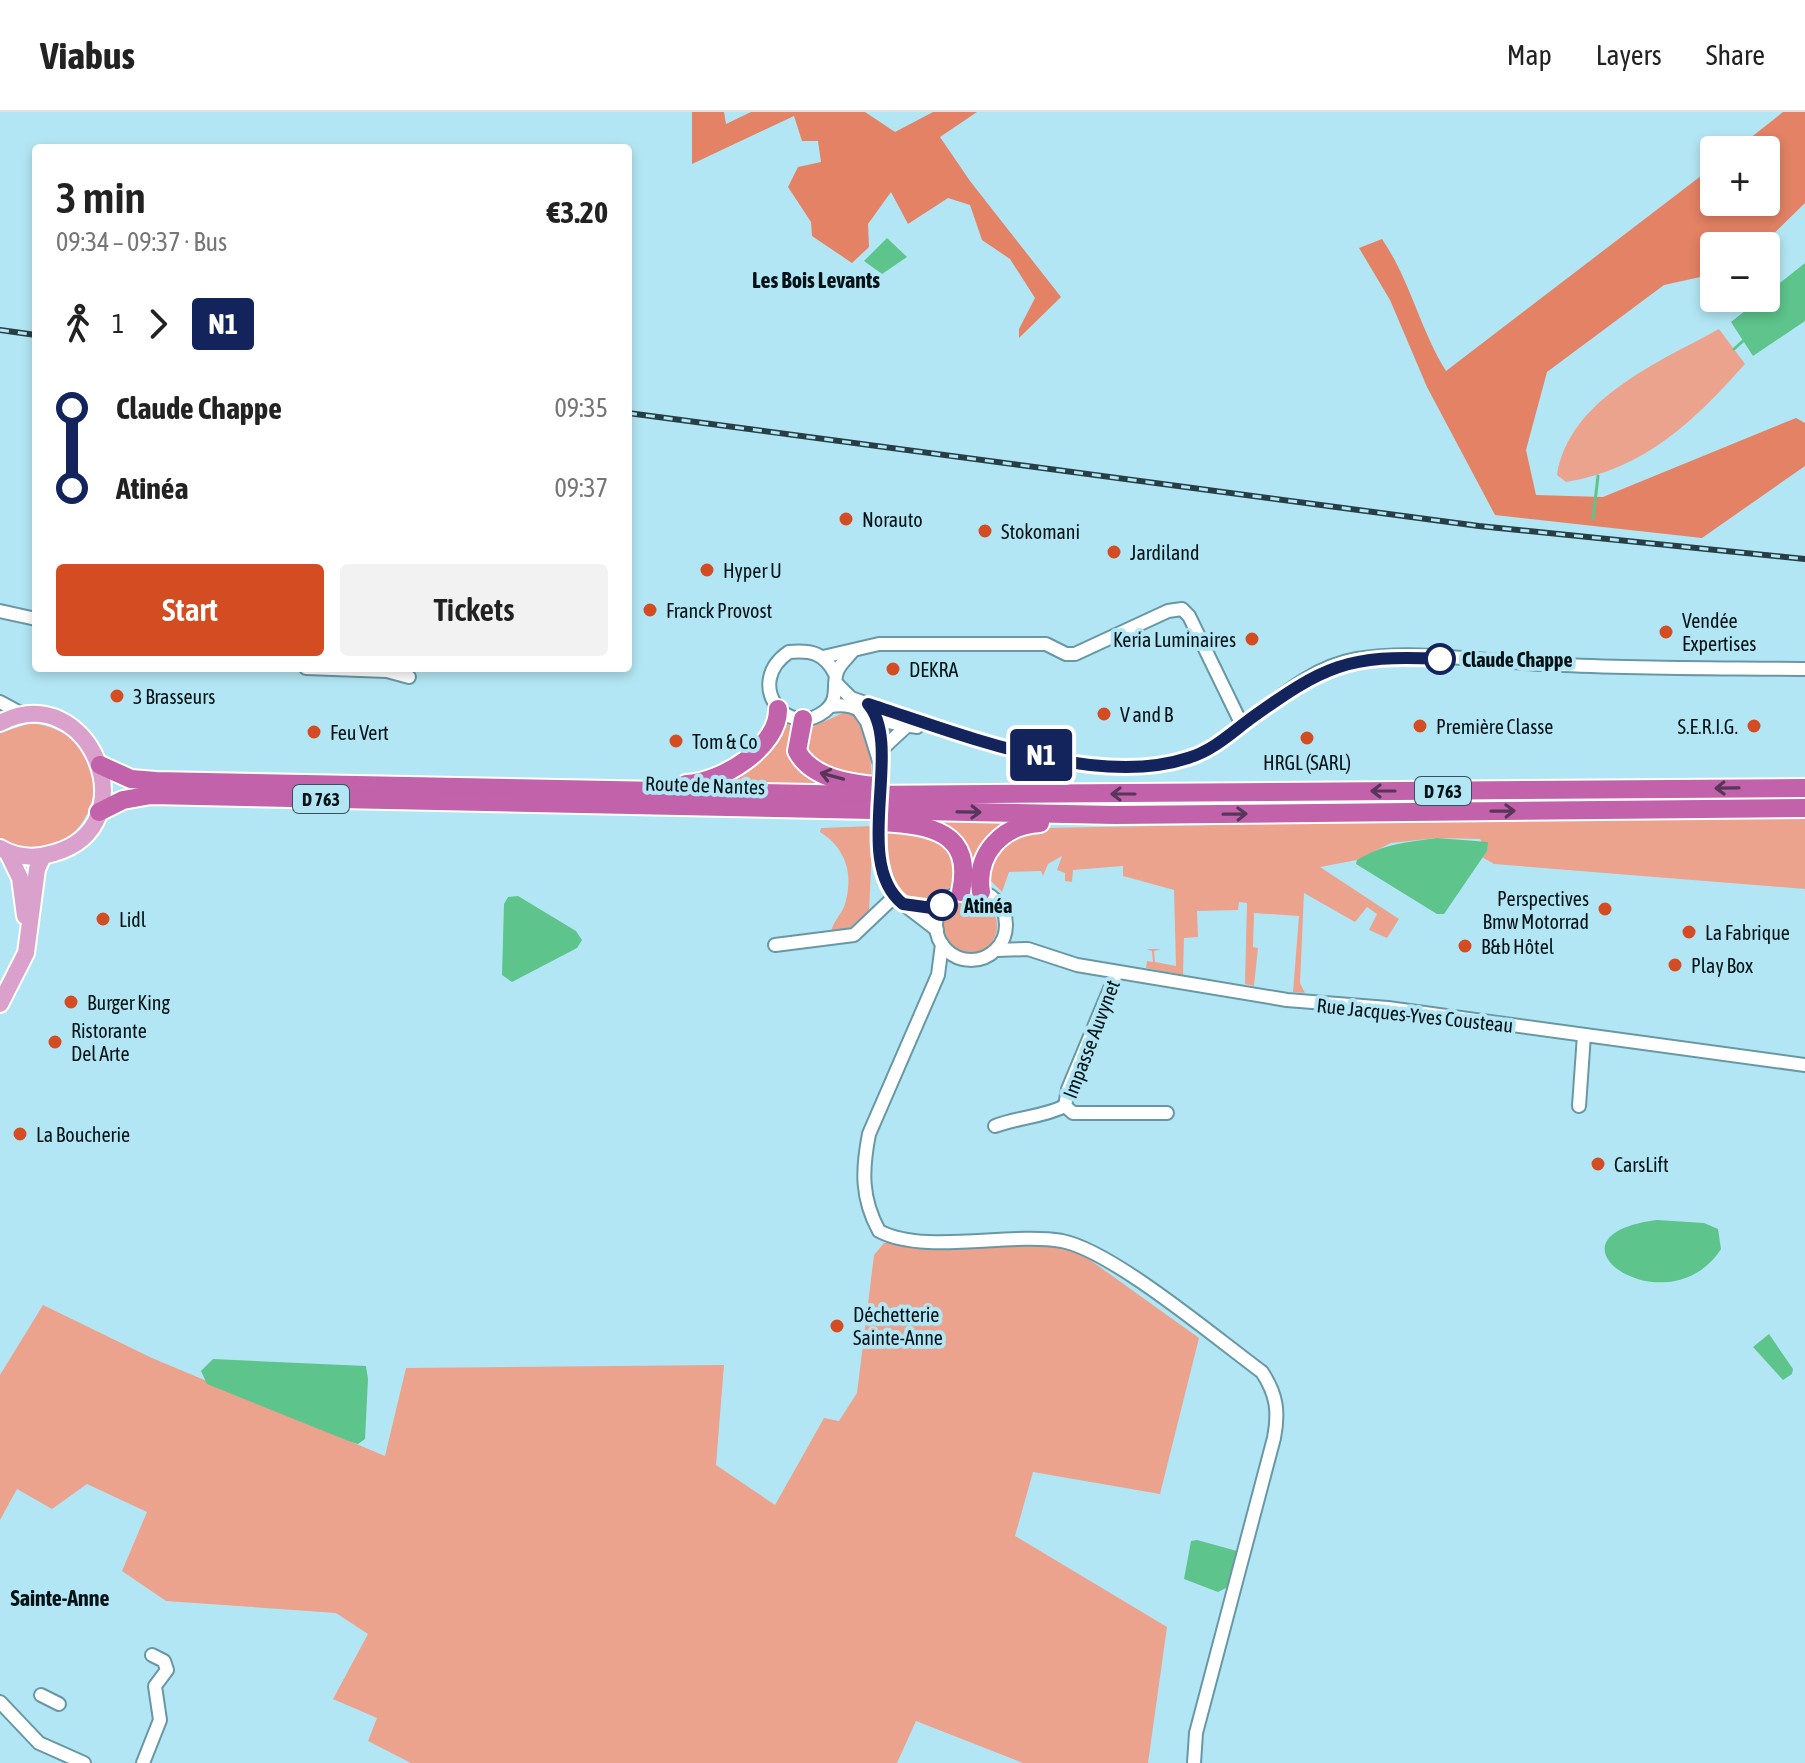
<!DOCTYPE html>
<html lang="en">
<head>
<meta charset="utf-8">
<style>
  body { margin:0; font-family:"Asap Condensed",sans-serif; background:#f2f2f2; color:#222; height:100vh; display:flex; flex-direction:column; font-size:30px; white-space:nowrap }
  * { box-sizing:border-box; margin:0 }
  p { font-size:26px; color:#767676 }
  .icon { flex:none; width:44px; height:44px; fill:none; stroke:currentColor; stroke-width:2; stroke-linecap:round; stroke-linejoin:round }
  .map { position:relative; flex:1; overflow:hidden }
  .sheet { position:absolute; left:32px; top:32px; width:600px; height:528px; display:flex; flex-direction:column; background:#fff; border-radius:8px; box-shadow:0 4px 12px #0003 }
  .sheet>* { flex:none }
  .badge { padding:0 16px; border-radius:6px; font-size:28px; line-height:52px }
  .buttons { position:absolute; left:1700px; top:24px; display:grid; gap:16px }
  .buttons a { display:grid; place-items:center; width:80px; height:80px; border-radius:8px; background:#fff; box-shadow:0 4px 12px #0003; font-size:40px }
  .map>.badge { position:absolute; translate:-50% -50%; box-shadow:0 0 0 4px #fff }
  .legs { display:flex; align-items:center; gap:12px; height:88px; padding:0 24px; font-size:26px }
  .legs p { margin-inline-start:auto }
  .summary { display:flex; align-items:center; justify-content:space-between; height:136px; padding:0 24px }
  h1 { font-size:44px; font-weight:600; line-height:60px }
  .action { display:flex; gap:16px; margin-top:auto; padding:16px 24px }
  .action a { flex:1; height:92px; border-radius:8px; background:#d44c21; color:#fff; font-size:32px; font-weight:600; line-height:92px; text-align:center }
  .action a+a { background:#f2f2f2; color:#222 }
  ul { padding:0 24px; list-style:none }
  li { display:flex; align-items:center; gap:28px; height:80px; font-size:30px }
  li i { display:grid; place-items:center; width:12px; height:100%; margin:0 10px; background:currentColor }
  li i::after { content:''; width:20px; height:20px; margin:-10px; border:6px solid; border-radius:50%; background:#fff }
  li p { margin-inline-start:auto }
  li:first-child i { background:linear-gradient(#0000 50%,currentColor 0) }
  li:last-child i { background:linear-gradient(currentColor 50%,#0000 0) }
  header { display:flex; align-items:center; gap:48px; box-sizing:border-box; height:112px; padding:0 40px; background:#fff; border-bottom:2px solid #e0e0e0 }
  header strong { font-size:38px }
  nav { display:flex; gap:44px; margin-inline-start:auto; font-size:28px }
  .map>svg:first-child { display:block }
  .green { fill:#eca38e }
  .forest { fill:#e38265 }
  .water { fill:#5dc48b }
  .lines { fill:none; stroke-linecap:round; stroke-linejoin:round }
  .stream { stroke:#5dc48b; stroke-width:3 }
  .minor-casing { stroke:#6898a6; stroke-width:16 }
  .major-casing { stroke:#fff; stroke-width:20 }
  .highway-casing { stroke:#fff; stroke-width:22 }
  .minor { stroke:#fff; stroke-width:12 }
  .major { stroke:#daa1cd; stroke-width:16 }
  .highway { stroke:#c262ab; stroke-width:18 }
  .rail-casing { stroke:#263e44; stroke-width:6 }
  .rail { stroke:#b3e6f4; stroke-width:3; stroke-dasharray:9; stroke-linecap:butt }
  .minor-bridge-casing { stroke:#6898a6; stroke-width:16; stroke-linecap:butt }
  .minor-bridge { stroke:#fff; stroke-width:12 }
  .oneway { stroke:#583659 }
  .line-1-casing { stroke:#fff; stroke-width:18 }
  .line-1 { stroke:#13235b; stroke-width:12 }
  .poi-dot { fill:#d44c21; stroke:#b3e6f4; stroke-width:3 }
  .stop-1-dot { fill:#fff; stroke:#13235b; stroke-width:4 }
  .labels { text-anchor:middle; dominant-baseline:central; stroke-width:8; stroke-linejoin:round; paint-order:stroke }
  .shield { fill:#b3e6f4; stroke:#365259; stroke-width:2 }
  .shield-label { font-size:18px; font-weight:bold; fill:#011216 }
  .poi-label { font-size:20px; fill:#011216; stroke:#b3e6f4; text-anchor:start }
  .stop-label { font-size:20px; font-weight:bold; fill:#011216; stroke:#b3e6f4; text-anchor:start }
  .street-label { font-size:20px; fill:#011216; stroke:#b3e6f4 }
  .neighbourhood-label { font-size:22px; font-weight:bold; fill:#011216; stroke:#b3e6f4 }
</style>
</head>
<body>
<header>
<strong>Viabus</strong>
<nav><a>Map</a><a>Layers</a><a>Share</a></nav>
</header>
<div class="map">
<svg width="1805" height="1651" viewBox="0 0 1805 1651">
  <rect width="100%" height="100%" fill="#b3e6f4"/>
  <!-- green -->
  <g class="green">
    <path d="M1719,217L1745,252C1694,309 1645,357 1566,370L1557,363C1569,287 1659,250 1719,217Z"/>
    <path d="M847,599C872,610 870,646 872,670L808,650L803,624L806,618Z"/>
    <path d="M31,611C145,627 86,776 0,728V621Z"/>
    <path d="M783,611L791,614C785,645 802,653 824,669L825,676L721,673Z"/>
    <path d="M901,705L1014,711L968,767L965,744Z"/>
    <path d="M1612,706H1805V777L1494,752L1482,745L1487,739L1480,727L1437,726L1391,731L1357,748L1320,755L1399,807L1387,826L1369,818L1377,802L1367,795L1355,810L1304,781L1300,871L1305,881L1293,880L1299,804L1254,801L1253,835L1258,836L1254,874L1245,872L1247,791L1239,790L1238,798L1197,799L1198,825L1184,826L1183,863L1146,856L1147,849L1153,850L1152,839L1146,837H1161L1154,839L1155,850L1176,854L1174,778L1123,764V754L1073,758L1072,770L1065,769V761L1057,758L1062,744L1048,752L1043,764L1041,759L1009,760L1002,780L988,766L989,751L1006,724L1042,716Z"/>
    <path d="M873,714L869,800L848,817L831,820C833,809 842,802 845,792C854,763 846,736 820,720L821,716Z"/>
    <path d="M888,714L906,716L949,732L959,768L932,789C889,791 887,748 888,714Z"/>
    <circle cx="969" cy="814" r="28"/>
    <path d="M1065,1130L1199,1226L1160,1382L1033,1360L1015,1424L1167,1515L1148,1651H1023L916,1609L897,1651H411L368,1629L377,1606L333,1587L368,1522L336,1501L166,1489L122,1459L147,1400L87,1372L52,1397L17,1377L0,1408V1263L43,1193L152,1246L385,1344L406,1256L724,1253L716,1353L775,1393L824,1306L839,1309L857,1281L874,1143L884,1131Z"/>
  </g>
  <!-- forest -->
  <g class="forest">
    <path d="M692,0H724L726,12L751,0H865L895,20L933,0H977L940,25L970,69L1061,185L1019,226V217L1035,186L1010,147L982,128L970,93L948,86L908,112L891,80L868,112L869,135L852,151L812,124L811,110L788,75L798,55L821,50L818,29H802L794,4L692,52Z"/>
    <path d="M1783,0H1805V91L1761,134H1714V162L1664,173L1547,260L1526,338L1536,383L1603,385L1796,306L1805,311V354L1702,426L1495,403L1427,275L1390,188L1359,136L1382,127C1410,168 1420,217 1446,259L1714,54V90H1766V38H1735Z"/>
  </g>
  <!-- water -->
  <g class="water">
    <path d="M887,126L907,145L882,162L864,149Z"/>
    <path d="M1805,151V209L1753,244L1731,210Z"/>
    <path d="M1437,726L1488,730L1487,739L1444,802H1437L1356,752L1357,748C1383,732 1407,730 1437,726Z"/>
    <path d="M518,784L576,819L582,828L577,836L512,870L502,863L504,792L508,785Z"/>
    <path d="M1657,1108L1704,1111L1718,1117L1721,1137C1667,1220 1530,1124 1657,1108Z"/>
    <path d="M1769,1222L1793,1257L1792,1262L1783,1268L1753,1235Z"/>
    <path d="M213,1247L366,1254L368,1267L365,1327L358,1332L351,1330L207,1272L201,1259Z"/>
    <path d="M1197,1428L1237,1439L1228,1475L1218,1480L1184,1467L1191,1429Z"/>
  </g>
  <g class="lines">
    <!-- stream -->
    <g class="stream">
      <path d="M1734,237L1743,229"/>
      <path d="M1593,407L1598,364"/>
    </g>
    <!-- minor casing -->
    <g class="minor-casing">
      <g id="minor">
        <path d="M0,499L36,507"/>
        <path d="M823,545L879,532H1046L1066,542H1075L1168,499L1182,497L1189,504L1242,613"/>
        <path d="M306,556L387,559L409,565"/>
        <path d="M835,562C825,541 811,538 789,540C743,571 787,629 825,599C840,587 832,574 837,560C839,553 847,546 852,540"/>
        <path d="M837,572L851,586L868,592C961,622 1124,689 1213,634C1261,605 1300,557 1357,547C1417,537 1484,550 1545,552C1631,557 1718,556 1805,557"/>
        <path d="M0,590L24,603"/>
        <path d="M830,594C850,591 856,596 872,605C884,611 904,613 917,615"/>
        <path d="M860,600L867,610L880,652"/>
        <path d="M881,638L908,613"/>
        <path d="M879,734L881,753L894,785L937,818"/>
        <circle cx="971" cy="813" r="35"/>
        <path d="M903,792L932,796L943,793"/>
        <path d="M942,832L938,863L869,1022C862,1058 861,1086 879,1119C925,1143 1009,1120 1062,1129C1113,1139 1217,1227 1262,1260C1277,1283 1279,1300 1274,1326L1196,1621L1194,1651"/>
        <path d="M775,833L854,823L894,785"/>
        <path d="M996,838L1028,837L1077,853L1287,888L1388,896L1805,953"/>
        <path d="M1065,994L1068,977L1117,860"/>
        <path d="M1065,994L1073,1001H1167"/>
        <path d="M1579,994L1584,923"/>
        <path d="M995,1014C1019,1005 1043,1005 1065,994"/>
        <path d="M41,1583L59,1592"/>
        <path d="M0,1590L39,1631L84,1651"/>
        <path d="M143,1651L160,1608L155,1574L167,1558L164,1549L152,1543"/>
      </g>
    </g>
    <!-- major casing -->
    <g class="major-casing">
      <g id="major">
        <path d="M0,611C90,564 150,714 54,741C35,747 17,746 0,736"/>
        <path d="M8,741L20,766L25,804"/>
        <path d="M0,892L26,841L37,757L43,744"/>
      </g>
    </g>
    <!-- highway casing -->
    <g class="highway-casing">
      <g id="highway">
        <path d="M803,607L797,639C811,666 849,672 877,674"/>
        <path d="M100,653L131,667L156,669L863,683L1805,676"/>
        <path d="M686,672C721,671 779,635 778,597"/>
        <path d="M99,700L123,688L151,683L1115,703L1805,696"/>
        <path d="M882,710C930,713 974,719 961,780"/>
        <path d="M981,780C975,742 1002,713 1040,711"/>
      </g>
    </g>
    <!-- minor -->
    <use href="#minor" class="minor"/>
    <!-- major -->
    <use href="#major" class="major"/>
    <!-- highway -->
    <use href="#highway" class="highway"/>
    <!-- rail casing -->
    <g class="rail-casing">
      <g id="rail">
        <path d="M0,218L36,223"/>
        <path d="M628,301L1479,414L1805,447"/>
      </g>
    </g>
    <!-- rail -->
    <use href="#rail" class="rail"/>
    <!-- minor-bridge casing -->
    <g class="minor-bridge-casing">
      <path id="minor-bridge" d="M879,734L880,652"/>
    </g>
    <!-- minor-bridge -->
    <use href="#minor-bridge" class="minor-bridge"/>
  </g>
  <!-- one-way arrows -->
  <defs><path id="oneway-shaft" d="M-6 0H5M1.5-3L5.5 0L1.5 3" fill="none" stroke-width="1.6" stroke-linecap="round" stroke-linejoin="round" transform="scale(2)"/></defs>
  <g class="oneway">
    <use href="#oneway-shaft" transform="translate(832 664) rotate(-165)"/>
    <use href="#oneway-shaft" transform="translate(1727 676) rotate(179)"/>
    <use href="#oneway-shaft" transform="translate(1383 679) rotate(180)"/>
    <use href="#oneway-shaft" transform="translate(1123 682) rotate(180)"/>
    <use href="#oneway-shaft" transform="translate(1503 699) rotate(-1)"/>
    <use href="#oneway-shaft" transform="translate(969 700) rotate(1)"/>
    <use href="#oneway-shaft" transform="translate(1235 702) rotate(-1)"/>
  </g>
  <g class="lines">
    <!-- line-1 casing -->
    <g class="line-1-casing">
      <path id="line-1" d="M942,793L932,796L903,792C850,750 905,634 868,592C958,621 1095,677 1188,646C1212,639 1230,622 1250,607C1324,554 1347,542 1440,547"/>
    </g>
    <!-- line-1 -->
    <use href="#line-1" class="line-1"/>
  </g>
  <!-- markers -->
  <g class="poi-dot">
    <circle cx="846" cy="407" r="8"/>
    <circle cx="985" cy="419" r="8"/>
    <circle cx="1114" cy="440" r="8"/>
    <circle cx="707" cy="458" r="8"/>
    <circle cx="650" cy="498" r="8"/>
    <circle cx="1666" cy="520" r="8"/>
    <circle cx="1252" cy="527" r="8"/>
    <circle cx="893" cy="557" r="8"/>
    <circle cx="117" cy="584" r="8"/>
    <circle cx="1104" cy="602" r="8"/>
    <circle cx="1420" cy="614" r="8"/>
    <circle cx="1754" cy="614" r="8"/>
    <circle cx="314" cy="620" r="8"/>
    <circle cx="1307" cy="626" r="8"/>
    <circle cx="676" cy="629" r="8"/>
    <circle cx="1605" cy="797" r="8"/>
    <circle cx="103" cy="807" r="8"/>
    <circle cx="1689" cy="820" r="8"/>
    <circle cx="1465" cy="834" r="8"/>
    <circle cx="1675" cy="853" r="8"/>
    <circle cx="71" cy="890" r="8"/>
    <circle cx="55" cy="930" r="8"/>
    <circle cx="20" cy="1022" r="8"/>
    <circle cx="1598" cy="1052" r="8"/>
    <circle cx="837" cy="1214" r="8"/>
  </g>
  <g class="stop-1-dot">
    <circle cx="1440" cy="547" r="14"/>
    <circle cx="942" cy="793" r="14"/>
  </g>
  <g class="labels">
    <!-- shield labels -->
    <g class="shield">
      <rect x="1415" y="665" width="56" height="28" rx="6"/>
      <rect x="293" y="673" width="56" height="28" rx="6"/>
    </g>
    <g class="shield-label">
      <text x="1443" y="679">D 763</text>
      <text x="321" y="687">D 763</text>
    </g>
    <!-- poi labels -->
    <g class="poi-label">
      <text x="862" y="407">Norauto</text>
      <text x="1001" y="419">Stokomani</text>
      <text x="1130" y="440">Jardiland</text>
      <text x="723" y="458">Hyper U</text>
      <text x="666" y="498">Franck Provost</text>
      <text x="1682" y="508">Vendée<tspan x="1682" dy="23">Expertises</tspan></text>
      <text x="1236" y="527" text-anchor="end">Keria Luminaires</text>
      <text x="909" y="557">DEKRA</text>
      <text x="133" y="584">3 Brasseurs</text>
      <text x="1120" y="602">V and B</text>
      <text x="1436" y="614">Première Classe</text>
      <text x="1738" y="614" text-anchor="end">S.E.R.I.G.</text>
      <text x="330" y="620">Feu Vert</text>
      <text x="692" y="629">Tom &amp; Co</text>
      <text x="1307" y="650" text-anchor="middle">HRGL (SARL)</text>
      <text x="1589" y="786" text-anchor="end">Perspectives<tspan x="1589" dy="23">Bmw Motorrad</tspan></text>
      <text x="119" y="807">Lidl</text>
      <text x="1705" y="820">La Fabrique</text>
      <text x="1481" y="834">B&amp;b Hôtel</text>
      <text x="1691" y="853">Play Box</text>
      <text x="87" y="890">Burger King</text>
      <text x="71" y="918">Ristorante<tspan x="71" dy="23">Del Arte</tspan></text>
      <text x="36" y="1022">La Boucherie</text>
      <text x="1614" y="1052">CarsLift</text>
      <text x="853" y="1202">Déchetterie<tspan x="853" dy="23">Sainte-Anne</tspan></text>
    </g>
    <!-- stop labels -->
    <g class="stop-label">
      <text x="1462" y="547">Claude Chappe</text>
      <text x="964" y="793">Atinéa</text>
    </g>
    <!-- street labels -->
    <g class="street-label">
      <text transform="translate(705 673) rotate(2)">Route de Nantes</text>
      <text transform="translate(1415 903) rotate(6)">Rue Jacques-Yves Cousteau</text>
      <text transform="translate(1091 927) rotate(-69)">Impasse Auvynet</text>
    </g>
    <!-- neighbourhood labels -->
    <g class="neighbourhood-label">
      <text x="816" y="168">Les Bois Levants</text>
      <text x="60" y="1486">Sainte-Anne</text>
    </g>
  </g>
</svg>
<div class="buttons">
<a>+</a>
<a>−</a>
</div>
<b class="badge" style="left:1041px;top:643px;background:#13235b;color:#fff">N1</b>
<section class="sheet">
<div class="summary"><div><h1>3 min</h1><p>09:34 – 09:37 · Bus</p></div><b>€3.20</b></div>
<div class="legs"><svg class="icon" aria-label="walk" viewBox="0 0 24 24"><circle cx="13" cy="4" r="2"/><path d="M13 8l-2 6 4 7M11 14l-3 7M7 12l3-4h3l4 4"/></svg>1<svg class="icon" aria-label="forward" viewBox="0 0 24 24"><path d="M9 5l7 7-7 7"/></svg><b class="badge" style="background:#13235b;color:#fff">N1</b></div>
<ul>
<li><i style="color:#13235b"></i><b>Claude Chappe</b><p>09:35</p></li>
<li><i style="color:#13235b"></i><b>Atinéa</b><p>09:37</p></li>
</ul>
<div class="action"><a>Start</a><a>Tickets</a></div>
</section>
</div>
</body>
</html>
